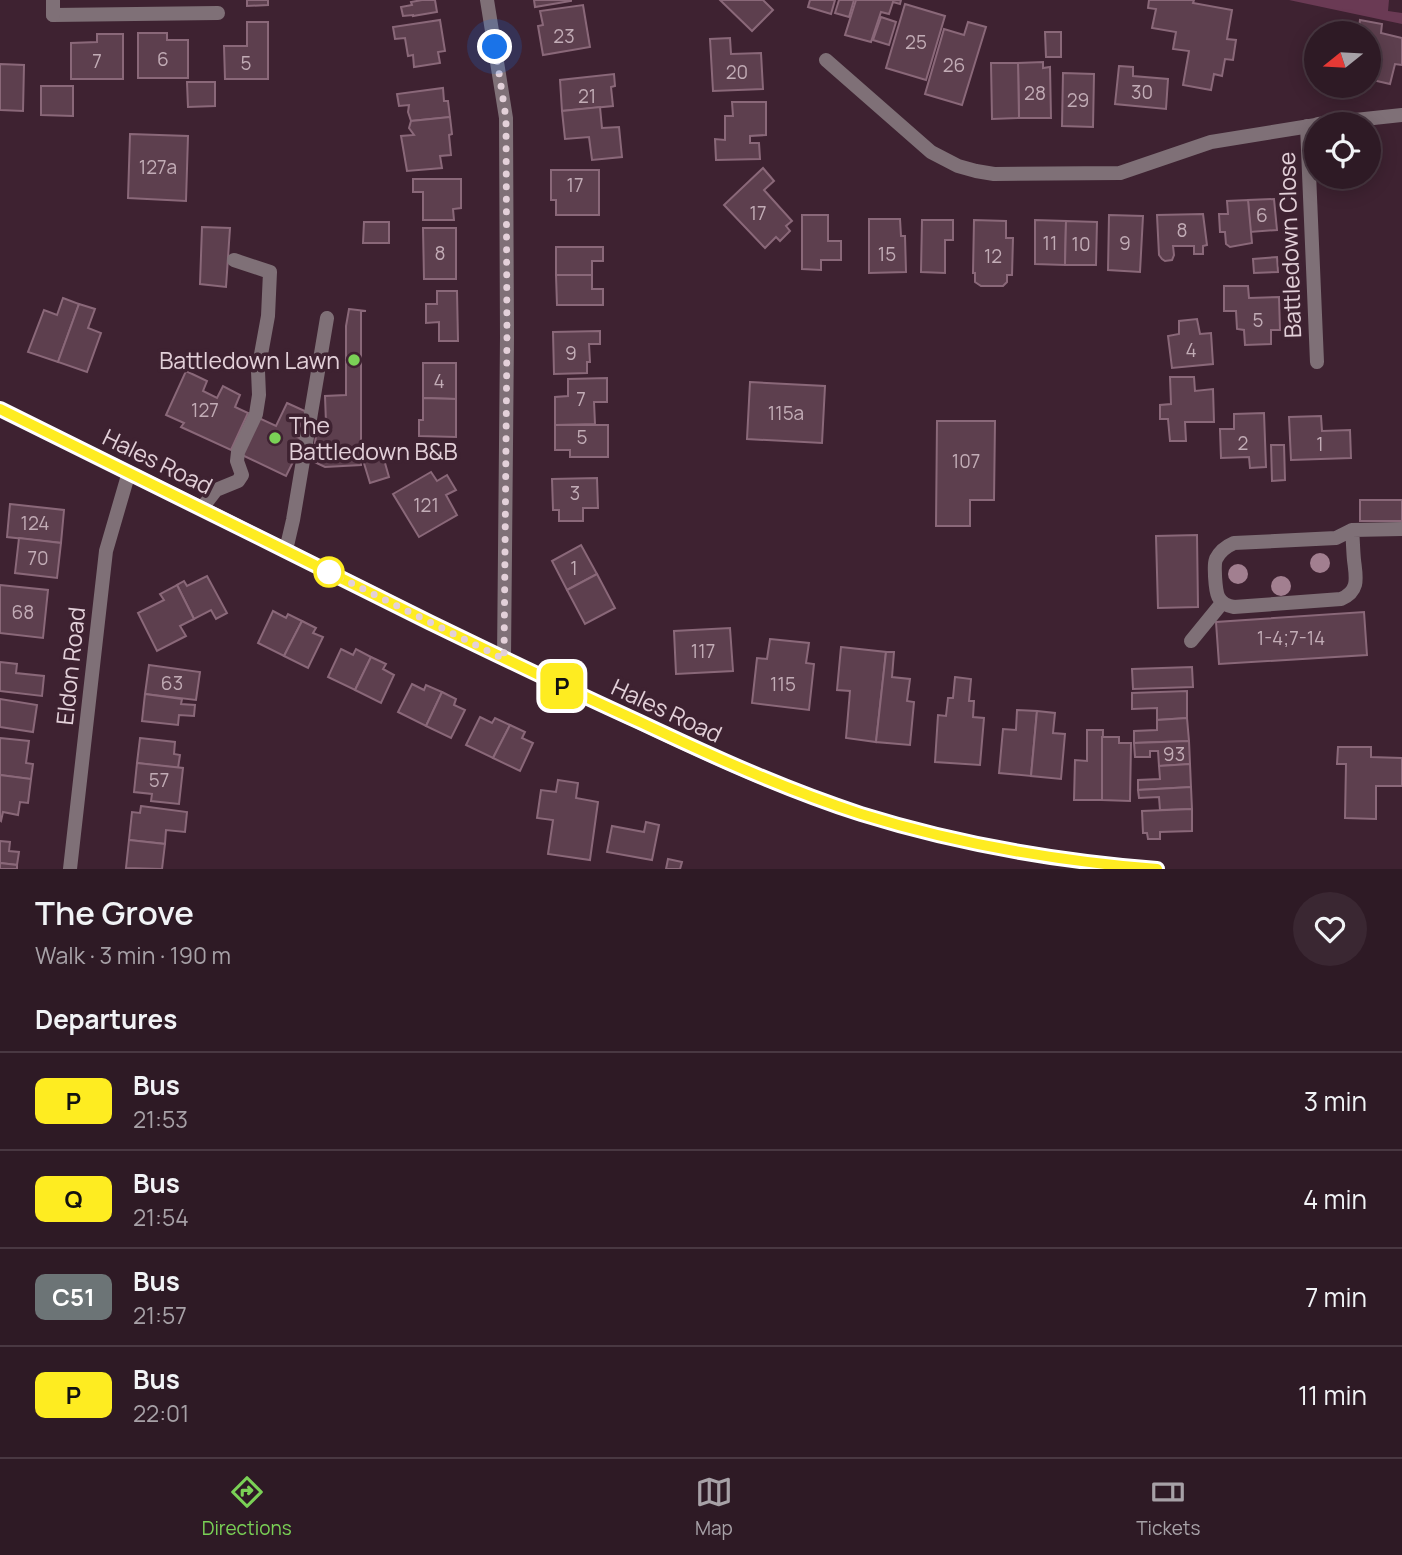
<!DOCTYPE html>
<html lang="en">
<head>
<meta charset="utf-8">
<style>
  body { margin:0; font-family:Manrope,sans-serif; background:#3a2732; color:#f1f3f6; height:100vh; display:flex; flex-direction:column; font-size:26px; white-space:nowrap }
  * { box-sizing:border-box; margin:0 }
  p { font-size:23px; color:#a7a1a7 }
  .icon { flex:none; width:38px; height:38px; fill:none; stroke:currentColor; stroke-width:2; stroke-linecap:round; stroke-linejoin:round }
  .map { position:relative; height:869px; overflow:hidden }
  .panel { display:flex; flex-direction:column; background:#2e1a25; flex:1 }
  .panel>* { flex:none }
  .badge { padding:0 14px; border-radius:10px; font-size:24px; line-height:46px }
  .needle { width:46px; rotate:252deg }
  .controls { position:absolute; left:1304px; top:21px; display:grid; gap:14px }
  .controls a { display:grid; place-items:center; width:77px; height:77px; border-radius:50%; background:#2e1a25; box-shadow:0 4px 18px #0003,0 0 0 2px #493842; font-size:35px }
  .you { position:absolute; width:35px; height:35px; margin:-18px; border:5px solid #fff; border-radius:50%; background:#1a73e8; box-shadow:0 0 0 10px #1a73e833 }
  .map>.badge { position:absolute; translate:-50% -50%; box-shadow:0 0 0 4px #fff }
  h2 { padding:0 35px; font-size:26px; line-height:63px }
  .round { display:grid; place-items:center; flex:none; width:74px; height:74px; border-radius:37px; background:#3a2732 }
  .head { display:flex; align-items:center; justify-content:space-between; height:119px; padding:0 35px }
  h1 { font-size:33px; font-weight:600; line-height:52px }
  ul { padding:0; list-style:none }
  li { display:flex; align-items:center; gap:21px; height:98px; padding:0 35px; border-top:2px solid #493842 }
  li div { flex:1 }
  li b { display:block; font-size:26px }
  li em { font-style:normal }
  li .badge { min-width:77px; font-weight:700; text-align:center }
  .menu { display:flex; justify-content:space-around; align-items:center; height:98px; border-top:2px solid #493842; background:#2e1a25; font-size:19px; color:#a7a1a7 }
  .menu a { display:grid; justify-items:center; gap:4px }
  .menu .on { color:#7ad156 }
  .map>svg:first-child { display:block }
  .green { fill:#6a3a54 }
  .building { fill:#5d3f4e; stroke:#8a6879; stroke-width:2 }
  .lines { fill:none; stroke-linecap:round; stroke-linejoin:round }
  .lane { stroke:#7f7077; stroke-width:14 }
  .street { stroke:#7f7077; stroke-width:14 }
  .secondary { stroke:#af96a2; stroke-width:14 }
  .tree { fill:#a27f90 }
  .line-casing { stroke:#fff; stroke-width:16 }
  .line { stroke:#feec21; stroke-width:10 }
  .walk { stroke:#e3d0d9; stroke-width:7; stroke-dasharray:0 12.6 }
  .poi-dot { fill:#7ad156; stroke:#3e2231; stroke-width:2.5 }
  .stop-dot { fill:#fff; stroke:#feec21; stroke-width:3.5 }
  .labels { text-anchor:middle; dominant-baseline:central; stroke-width:7; stroke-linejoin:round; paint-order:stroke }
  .number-label { font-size:19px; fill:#c2acb6 }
  .street-label { font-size:23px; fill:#e3d0d9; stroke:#3e2231 }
  .poi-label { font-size:23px; fill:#e3d0d9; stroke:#3e2231; text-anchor:end }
</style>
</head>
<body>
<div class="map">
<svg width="1402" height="869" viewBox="0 0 1402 869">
  <rect width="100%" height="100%" fill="#3e2231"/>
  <!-- green -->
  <path class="green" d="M1289,0H1389L1388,11L1402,13V24Z"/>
  <!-- building -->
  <g class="building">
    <path d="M247,0H268V5L247,6Z"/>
    <path d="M422,0H435L437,12L413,16V15L403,16L401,7L412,5L411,2Z"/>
    <path d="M534,0H571V1L535,7Z"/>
    <path d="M720,0H763L773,10L752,31Z"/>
    <path d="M810,0H835L831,14L808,7Z"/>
    <path d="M839,0H854L849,17L835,13Z"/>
    <path d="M856,0H901L900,4L893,2L889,14L881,12L871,42L845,35Z"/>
    <path d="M1149,0H1194L1193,3L1232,10L1227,39L1236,40L1233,60L1225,59L1222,76L1214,74L1211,90L1183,85L1189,51L1173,49L1176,32L1152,28L1156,9L1148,8Z"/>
    <path d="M905,4L945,16L926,80L886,68Z"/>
    <path d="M583,5L590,47L543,55L538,26L543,25L540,11Z"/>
    <path d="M881,17L896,22L889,45L873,40Z"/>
    <path d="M440,20L445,51L438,52L440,63L414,67L413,55L408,56L405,38L395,39L393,27Z"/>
    <path d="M1360,20L1382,24L1381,33L1402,38V65L1395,64L1390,84L1368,79V33H1331L1333,24L1359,27Z"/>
    <path d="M247,22H268V79H225L224,46H247Z"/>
    <path d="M968,22L986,27L962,105L925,94L944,29L964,35Z"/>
    <path d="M1045,32H1061V57H1046Z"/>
    <path d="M138,33H167V40H188V78H138Z"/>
    <path d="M97,34H123V79H71V43L97,42Z"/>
    <path d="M730,38L731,54L761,53L763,89L713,91L710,39Z"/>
    <path d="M1043,62V68L1050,67L1051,118H1019L1018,63Z"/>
    <path d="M991,63H1018L1019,118L992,119Z"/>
    <path d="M0,64L24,65L23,111L0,110Z"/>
    <path d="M1119,66L1133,67V76L1168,79L1166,109L1115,104Z"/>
    <path d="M1063,73L1094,74L1093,127L1062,126Z"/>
    <path d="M614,74L615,86L611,87L613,106L562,111L560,80Z"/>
    <path d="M187,82H215V106L188,107Z"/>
    <path d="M41,86H73V116L41,115Z"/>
    <path d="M443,88L444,101H448L450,117L411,121L408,112L409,105L399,106L397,94Z"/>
    <path d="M732,102H766V135L750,136V143H759L760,159L716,160L715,139L725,140V116H733Z"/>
    <path d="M600,107L602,128L619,127L622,157L592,160L589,137L565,139L562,111Z"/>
    <path d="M450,117L452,134L449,135L451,155L440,156L442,168L407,171L401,136L414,135L409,128L411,121Z"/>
    <path d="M130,134L188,136L186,201L128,198Z"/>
    <path d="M763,168L774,181L764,190L792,221L786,226L790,231L780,241L776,237L765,248L724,205Z"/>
    <path d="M551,170H599V215H556V200H551Z"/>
    <path d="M413,179H461V208L453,209L454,220H423V192H413Z"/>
    <path d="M1274,199L1277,230L1250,232L1248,200Z"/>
    <path d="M1248,200L1252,243L1230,247L1226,244L1225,232H1220L1219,214H1228L1227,201Z"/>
    <path d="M1203,214L1207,245L1203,246V254H1194V246H1173L1174,255L1172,260L1165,261L1162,259L1159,255L1157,215Z"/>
    <path d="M802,215H828V241H841V260H821V270L802,269Z"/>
    <path d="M1109,215L1143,216L1140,272L1108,270Z"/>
    <path d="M869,219H900L901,236H905L906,272L869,273Z"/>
    <path d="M922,220H953V240H945V273L921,272Z"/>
    <path d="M974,220L1006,221V238H1013L1012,275H1007V282L1003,286H981L975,282V273H973Z"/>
    <path d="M1035,220L1066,221L1065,265L1035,264Z"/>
    <path d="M1066,221L1097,222L1096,265H1065Z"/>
    <path d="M364,222H389V243H363Z"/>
    <path d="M202,227L230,228L226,287L200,284Z"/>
    <path d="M423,228H456V279H424Z"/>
    <path d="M556,247H603V261H592V275H556Z"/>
    <path d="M1277,257L1278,272L1254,273L1253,259Z"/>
    <path d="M556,275H592V289H603V305H557Z"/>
    <path d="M1224,286H1248L1249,298L1279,297L1280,330H1271V344L1245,345L1244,330L1237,329L1236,311H1224Z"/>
    <path d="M437,291H457L458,341H439V322L426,323V304H437Z"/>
    <path d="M63,298L79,304L58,362L28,352L44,310L57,315Z"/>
    <path d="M79,304L95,309L88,328L101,333L87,372L58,362Z"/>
    <path d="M349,309L366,311H361V465L325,467L312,461L318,424L326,423L325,396L346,395V326Z"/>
    <path d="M1197,319L1200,334L1211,333L1213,364L1172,368L1168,336L1179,334V321Z"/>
    <path d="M600,331V344H589L590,362H587V373L554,374L553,332Z"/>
    <path d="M423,363H456V399L423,398Z"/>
    <path d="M186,371L207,381L203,391L217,398L223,386L240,395L235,407L248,413L231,450L181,427L184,423L166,415Z"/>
    <path d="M1170,377H1194L1195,391L1213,389L1214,422H1185L1186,441H1170L1168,419H1160V405L1171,404Z"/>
    <path d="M607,378V402H594L595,424L555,425V397L568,396V379Z"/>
    <path d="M750,382L825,386L822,443L747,439Z"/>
    <path d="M423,398L456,399V437L419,436V420H423Z"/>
    <path d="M287,403L307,412L295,436L304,440L286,476L242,455L259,418L276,426Z"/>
    <path d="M1264,413L1266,467L1250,468L1249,457L1221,458L1220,429H1234V414Z"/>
    <path d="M1321,416L1322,431L1350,430L1351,458L1291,460L1289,417Z"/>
    <path d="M937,421H995L994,500H970V526H936Z"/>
    <path d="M555,425H608V457H570V450H555Z"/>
    <path d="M1271,445H1284L1285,480L1272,481Z"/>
    <path d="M375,456L376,458L383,456L389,477L370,483L363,460Z"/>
    <path d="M431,472L437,481L447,475L456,490L446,495L457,515L419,537L393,494Z"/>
    <path d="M597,478L598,508H583V521H559V510H553L552,479Z"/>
    <rect x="1360" y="500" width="42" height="21"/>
    <path d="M10,504L64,510L61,543L7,537Z"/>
    <path d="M1197,535L1198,607L1158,608L1156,536Z"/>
    <path d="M19,538L61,543L57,578L15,573Z"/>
    <path d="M581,545L597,574L567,590L552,561Z"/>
    <path d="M597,574L615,608L585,624L567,590Z"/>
    <path d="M207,576L227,613L216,619L211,610L194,619L177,585L184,581L187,586Z"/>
    <path d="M0,585L48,590L43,638L0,633Z"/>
    <path d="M177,585L194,619L180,626L186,636L157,651L138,613L164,600L160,594Z"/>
    <path d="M273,611L286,618L288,614L302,621L284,656L258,643Z"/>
    <path d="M1364,612L1367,655L1219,664L1216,622Z"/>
    <path d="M302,621L316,628L313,633L323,637L308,668L284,656Z"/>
    <path d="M730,628L733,671L676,674L674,631Z"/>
    <path d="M770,639L809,643L806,663L814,664L809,710L752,703L757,658L767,659Z"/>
    <path d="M841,647L886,652L876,742L846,738L850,691L837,690Z"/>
    <path d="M341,649L353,655L356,649L371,657L355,690L328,677Z"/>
    <path d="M886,652H894L892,677L910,679L907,701L914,702L910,745L876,742Z"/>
    <path d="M371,657L386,664L383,669L394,675L381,703L355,690Z"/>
    <path d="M0,662L17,664L16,673L44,676L42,696L0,691Z"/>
    <path d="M149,665L200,672L196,700L145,694Z"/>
    <path d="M1192,667L1193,687L1133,689L1132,669Z"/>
    <path d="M955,677L971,679L969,701H974L973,717L984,718L980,765L935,762L938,715L946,716L948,698H953Z"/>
    <path d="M412,684L424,690L426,685L442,692L426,726L398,712Z"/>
    <path d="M1187,691V718L1157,720V708L1132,709V693Z"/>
    <path d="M442,692L456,699L454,705L465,710L451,738L426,726Z"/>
    <path d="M145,694L182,699L181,704L195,705L194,716L179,715L178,725L142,721Z"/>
    <path d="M0,699L37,705L33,732L0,727Z"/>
    <path d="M1017,710L1037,711L1031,776L999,773L1003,729L1016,730Z"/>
    <path d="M1037,711L1055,713L1053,733L1065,734L1061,779L1031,776Z"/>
    <path d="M480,717L492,723L495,718L510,725L493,758L466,745Z"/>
    <path d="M1187,718L1189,741L1134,743V731L1157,730V720Z"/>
    <path d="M510,725L525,732L522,738L533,743L520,771L493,758Z"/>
    <path d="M1087,730H1103L1102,800H1074L1075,760L1087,761Z"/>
    <path d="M1102,737H1119V743H1131L1130,801L1102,800Z"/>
    <path d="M0,738L29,741L26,763L33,764L31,779L0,775Z"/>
    <path d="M140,738L175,742L174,754L180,755L178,768L137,763Z"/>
    <path d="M1189,741L1190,764L1159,766L1158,751H1150V757H1135L1134,743Z"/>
    <path d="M1338,747H1371V757L1402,758V786H1376V819L1345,818L1346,764H1337Z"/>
    <path d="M137,763L183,768L179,804L151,801L152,794L134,792Z"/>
    <path d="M1190,764L1191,787L1138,790V780L1160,779L1159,766Z"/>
    <path d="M0,775L31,779L28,803L20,802L18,815L3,812L1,821L0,820Z"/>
    <path d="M558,780L578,783L576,798L598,802L590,860L548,854L553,820L537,818L541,790L556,792Z"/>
    <path d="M1191,787L1192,809L1160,810L1159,797L1139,798L1138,790Z"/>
    <path d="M141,806L187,812L185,832L166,830L165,844L129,840L132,812L140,813Z"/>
    <path d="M1192,809V831L1160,832V839H1148L1147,833H1143L1142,811Z"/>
    <path d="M646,822L659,825L652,860L607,852L612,826L644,832Z"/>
    <path d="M129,840L165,844L162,869L126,868Z"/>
    <path d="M0,841L10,842L9,851L19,852L17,865L0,863Z"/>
    <path d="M668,859L682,862L680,869H666Z"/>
    <path d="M0,863L17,865V869H0Z"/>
  </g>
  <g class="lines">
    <!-- lane -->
    <g class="lane">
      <path d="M53,15L218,13"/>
      <path d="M202,508L216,490L238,481L242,475L237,461L238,452L256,414L259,395L258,371L268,316L270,272L234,260"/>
      <path d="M286,550L293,520L327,318"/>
      <path d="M1191,641L1222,603"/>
    </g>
    <!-- street -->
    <g class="street">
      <path d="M487,0L506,118L507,337L504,659"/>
      <path d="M53,15V0"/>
      <path d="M826,60L931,152L958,166L976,171L994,174L1120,173L1211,142L1316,125"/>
      <path d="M1318,124L1402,115"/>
      <path d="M1307,126L1317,362"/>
      <path d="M1352,530C1353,540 1353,550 1354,560C1356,577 1360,591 1341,599L1234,607C1216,604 1216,592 1215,576C1215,570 1214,564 1216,559C1220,551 1227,546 1234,543L1336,538L1352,530L1402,529"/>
      <path d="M70,869L106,551L129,472"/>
    </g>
    <!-- secondary -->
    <path class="secondary" d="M0,409C140,477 279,546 418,616C489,652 562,686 634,720C708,755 782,789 861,814C958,844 1057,861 1158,869"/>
  </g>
  <!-- trees -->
  <g class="tree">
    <circle cx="1320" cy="563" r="10"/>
    <circle cx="1238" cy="574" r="10"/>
    <circle cx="1281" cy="586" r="10"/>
  </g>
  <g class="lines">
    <!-- line casing -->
    <g class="line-casing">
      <path id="line" d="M0,409C143,479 286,551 429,622C499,656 569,690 640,722C712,756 784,789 861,814C957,844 1057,861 1157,869"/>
    </g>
    <!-- line -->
    <use href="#line" class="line"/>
    <!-- walk -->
    <path class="walk" d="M329,572L504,659L507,337L506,118L495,47"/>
  </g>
  <!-- markers -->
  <g class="poi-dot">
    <circle cx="354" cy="360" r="7"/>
    <circle cx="275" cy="438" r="7"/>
  </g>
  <circle class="stop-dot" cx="329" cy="572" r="14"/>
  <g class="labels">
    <!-- number labels -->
    <g class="number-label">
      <text x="564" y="36">23</text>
      <text x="916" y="42">25</text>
      <text x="163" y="59">6</text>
      <text x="97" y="61">7</text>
      <text x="246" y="63">5</text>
      <text x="954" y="65">26</text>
      <text x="737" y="72">20</text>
      <text x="1142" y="92">30</text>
      <text x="1035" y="93">28</text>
      <text x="587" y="96">21</text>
      <text x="1078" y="100">29</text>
      <text x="158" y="167">127a</text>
      <text x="575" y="185">17</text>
      <text x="758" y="213">17</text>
      <text x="1262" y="215">6</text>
      <text x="1182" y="230">8</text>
      <text x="1050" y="243">11</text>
      <text x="1125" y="243">9</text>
      <text x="1081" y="244">10</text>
      <text x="440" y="253">8</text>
      <text x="887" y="254">15</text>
      <text x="993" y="256">12</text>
      <text x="1258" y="320">5</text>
      <text x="1191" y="350">4</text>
      <text x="571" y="353">9</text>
      <text x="439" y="381">4</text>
      <text x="581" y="399">7</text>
      <text x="205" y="410">127</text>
      <text x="786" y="413">115a</text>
      <text x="582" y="437">5</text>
      <text x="1243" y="443">2</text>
      <text x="1320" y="444">1</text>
      <text x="966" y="461">107</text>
      <text x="575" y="493">3</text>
      <text x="426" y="505">121</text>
      <text x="35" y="523">124</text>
      <text x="38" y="558">70</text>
      <text x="574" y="568">1</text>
      <text x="23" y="612">68</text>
      <text x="1291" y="638">1-4;7-14</text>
      <text x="703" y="651">117</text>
      <text x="172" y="683">63</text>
      <text x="783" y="684">115</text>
      <text x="1174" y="754">93</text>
      <text x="159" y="780">57</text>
    </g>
    <!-- street labels -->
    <g class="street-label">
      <text transform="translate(1289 245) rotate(-92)">Battledown Close</text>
      <text transform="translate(158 461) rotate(26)">Hales Road</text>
      <text transform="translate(70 666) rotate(-84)">Eldon Road</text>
      <text transform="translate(667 710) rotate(25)">Hales Road</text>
    </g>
    <!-- poi labels -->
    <g class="poi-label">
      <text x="340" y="360">Battledown Lawn</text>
      <text x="289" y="425" text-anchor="start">The<tspan x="289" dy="26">Battledown B&amp;B</tspan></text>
    </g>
  </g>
</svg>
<div class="controls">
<a><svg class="needle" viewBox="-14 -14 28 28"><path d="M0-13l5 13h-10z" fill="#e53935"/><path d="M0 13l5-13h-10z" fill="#a7a1a7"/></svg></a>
<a><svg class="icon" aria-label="locate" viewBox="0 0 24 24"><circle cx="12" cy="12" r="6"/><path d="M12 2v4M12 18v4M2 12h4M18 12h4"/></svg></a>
</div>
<div class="you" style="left:495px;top:47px"></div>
<b class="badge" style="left:562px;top:686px;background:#feec21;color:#111">P</b>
</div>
<section class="panel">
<div class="head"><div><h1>The Grove</h1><p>Walk · 3 min · 190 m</p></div><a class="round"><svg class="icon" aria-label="heart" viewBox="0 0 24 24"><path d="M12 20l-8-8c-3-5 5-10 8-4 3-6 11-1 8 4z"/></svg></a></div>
<h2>Departures</h2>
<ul>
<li><span class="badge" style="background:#feec21;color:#111">P</span><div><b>Bus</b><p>21:53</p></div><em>3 min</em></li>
<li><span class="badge" style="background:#feec21;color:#111">Q</span><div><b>Bus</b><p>21:54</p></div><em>4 min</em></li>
<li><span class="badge" style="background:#6c7476;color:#fff">C51</span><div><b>Bus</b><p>21:57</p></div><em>7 min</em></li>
<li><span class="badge" style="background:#feec21;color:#111">P</span><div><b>Bus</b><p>22:01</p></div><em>11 min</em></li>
</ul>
</section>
<nav class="menu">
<a class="on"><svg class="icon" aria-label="directions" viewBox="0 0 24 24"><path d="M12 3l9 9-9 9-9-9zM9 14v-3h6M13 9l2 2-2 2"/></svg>Directions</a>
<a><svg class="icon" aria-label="map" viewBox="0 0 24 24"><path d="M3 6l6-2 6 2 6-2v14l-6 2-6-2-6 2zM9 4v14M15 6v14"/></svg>Map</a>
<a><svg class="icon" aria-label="tickets" viewBox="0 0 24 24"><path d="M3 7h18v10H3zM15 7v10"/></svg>Tickets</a>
</nav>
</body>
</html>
